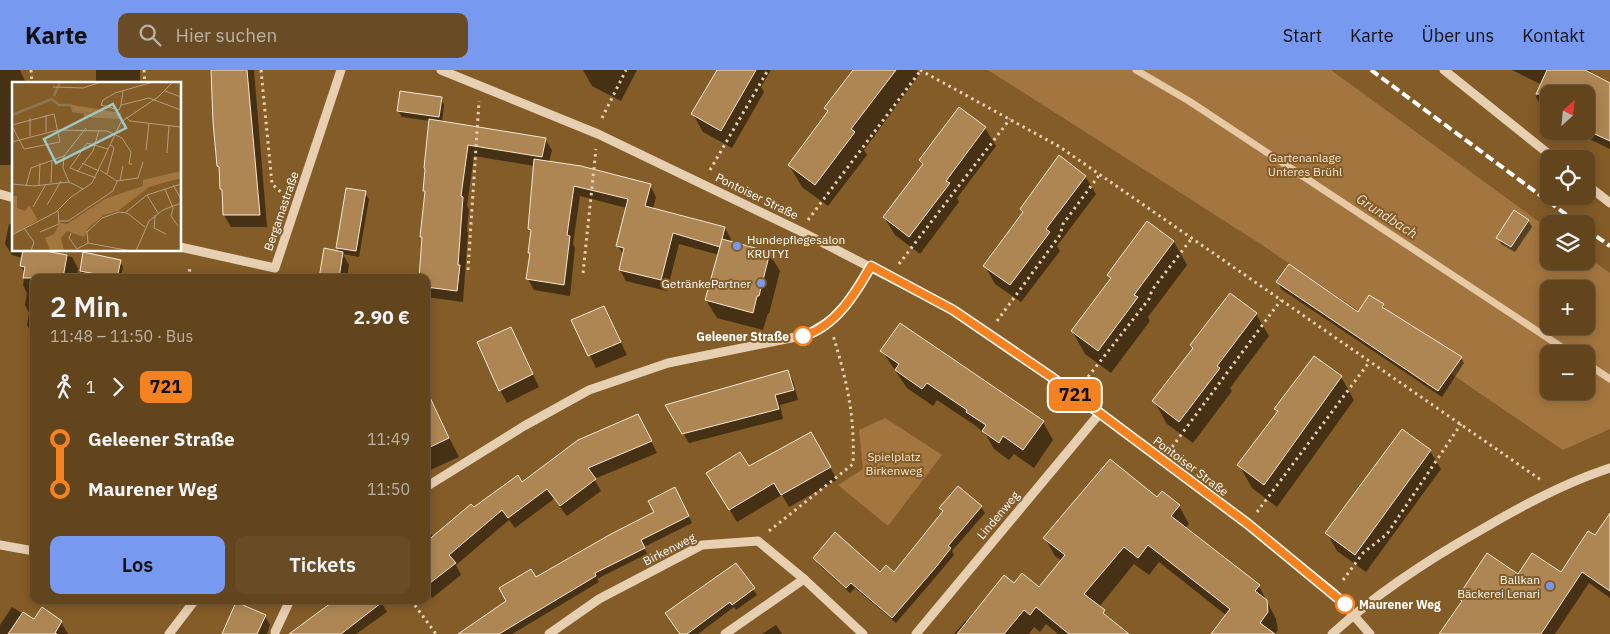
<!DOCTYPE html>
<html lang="de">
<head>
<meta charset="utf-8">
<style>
  body { margin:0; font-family:"IBM Plex Sans",sans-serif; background:#694c26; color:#f1f3f6; height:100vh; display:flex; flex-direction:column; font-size:19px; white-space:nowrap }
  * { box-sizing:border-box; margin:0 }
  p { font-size:16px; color:#bbb1a4 }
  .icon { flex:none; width:28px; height:28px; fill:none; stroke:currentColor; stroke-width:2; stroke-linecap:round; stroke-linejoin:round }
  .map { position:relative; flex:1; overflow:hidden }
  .sheet { position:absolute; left:30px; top:204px; width:400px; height:330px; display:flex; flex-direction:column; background:#63451d; border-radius:10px; box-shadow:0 2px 12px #0003,0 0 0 1px #775d3b }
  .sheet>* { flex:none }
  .badge { padding:0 10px; border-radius:8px; font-size:18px; line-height:32px }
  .needle { width:32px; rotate:27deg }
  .fabs { position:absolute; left:1540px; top:15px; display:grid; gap:10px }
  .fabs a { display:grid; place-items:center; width:55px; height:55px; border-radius:10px; background:#63451d; box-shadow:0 2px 12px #0003,0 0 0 1px #775d3b; font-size:25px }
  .map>.badge { position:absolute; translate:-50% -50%; box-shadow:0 0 0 2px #fff }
  .legs { display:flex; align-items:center; gap:8px; height:55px; padding:0 20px; font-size:16px }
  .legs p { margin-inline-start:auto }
  .summary { display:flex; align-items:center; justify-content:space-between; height:85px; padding:0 20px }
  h1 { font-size:28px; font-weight:600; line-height:38px }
  .action { display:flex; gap:10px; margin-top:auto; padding:10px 20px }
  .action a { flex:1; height:58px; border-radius:10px; background:#7799f0; color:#111; font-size:20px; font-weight:600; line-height:58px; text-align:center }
  .action a+a { background:#694c26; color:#f1f3f6 }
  ul { padding:0 20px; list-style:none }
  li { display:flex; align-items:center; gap:18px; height:50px; font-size:19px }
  li i { display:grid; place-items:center; width:8px; height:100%; margin:0 6px; background:currentColor }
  li i::after { content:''; width:12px; height:12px; margin:-6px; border:4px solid; border-radius:50%; background:#63451d }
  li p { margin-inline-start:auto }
  li:first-child i { background:linear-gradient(#0000 50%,currentColor 0) }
  li:last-child i { background:linear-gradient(currentColor 50%,#0000 0) }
  header { display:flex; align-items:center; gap:30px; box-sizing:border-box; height:70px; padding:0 25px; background:#7799f0; color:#111 }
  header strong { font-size:24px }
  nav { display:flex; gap:28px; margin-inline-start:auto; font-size:18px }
  .search { width:350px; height:45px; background:#694c26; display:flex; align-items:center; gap:12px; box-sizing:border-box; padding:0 18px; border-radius:10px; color:#bbb1a4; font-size:19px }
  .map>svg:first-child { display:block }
  .green { fill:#a3763f; fill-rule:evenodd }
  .shadow { fill:#0007 }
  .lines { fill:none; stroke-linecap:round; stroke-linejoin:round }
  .stream { stroke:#e8c9a5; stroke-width:7 }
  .building { fill:#ae8654; stroke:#f6e7d4 }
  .path { stroke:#e7cfb1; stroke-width:3; stroke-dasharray:2.5 4; stroke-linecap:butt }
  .minor { stroke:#e7cfb1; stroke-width:9 }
  .rail { stroke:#fff; stroke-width:4; stroke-dasharray:9 4; stroke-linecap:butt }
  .line-1-casing { stroke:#fff; stroke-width:11 }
  .line-1 { stroke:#f58220; stroke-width:8 }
  .poi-dot { fill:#7799f0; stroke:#845c27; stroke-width:2 }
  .stop-1-dot { fill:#fff; stroke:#f58220; stroke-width:2.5 }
  .labels { text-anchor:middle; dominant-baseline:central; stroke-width:4; stroke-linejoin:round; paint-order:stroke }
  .park-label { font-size:12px; fill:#f6e7d4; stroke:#845c27 }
  .street-label { font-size:12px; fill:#fff; stroke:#845c27 }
  .poi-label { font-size:12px; fill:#fff; stroke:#845c27; text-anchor:end }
  .stop-label { font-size:12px; font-weight:bold; fill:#fff; stroke:#845c27; text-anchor:end }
  .water-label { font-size:14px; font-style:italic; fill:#f1dec6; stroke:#845c27 }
  .inset-river { fill:none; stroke:#91754f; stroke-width:2.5 }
  .inset-road { fill:none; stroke:#b59d7d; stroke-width:1 }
  .view { fill:#9fc8c5; fill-opacity:0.15; stroke:#9fc8c5; stroke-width:2.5 }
  .inset-edge { fill:none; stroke:#fff; stroke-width:2.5 }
</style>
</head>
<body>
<header>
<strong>Karte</strong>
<div class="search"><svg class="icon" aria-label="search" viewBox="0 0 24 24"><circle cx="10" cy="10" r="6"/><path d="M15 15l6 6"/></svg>Hier suchen</div>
<nav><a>Start</a><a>Karte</a><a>Über uns</a><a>Kontakt</a></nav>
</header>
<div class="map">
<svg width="1610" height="564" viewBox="0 0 1610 564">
  <rect width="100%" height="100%" fill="#845c27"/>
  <!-- green -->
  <g class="green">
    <path d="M988,0H1331L1549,159V191H1586V186L1610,203V359L1563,380L1259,173ZM1549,219H1586V256H1549ZM1549,284H1586V321H1549Z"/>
    <path d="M885,348L942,385L888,456L838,415L863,399L859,360Z"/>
  </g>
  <!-- shadow -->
  <g class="shadow">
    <path d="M0,0H20L25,11V14H14V95H0Z"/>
    <rect x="96" y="0" width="44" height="14"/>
    <path d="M211,0H254L267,157H231L224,145Z"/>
    <path d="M583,0H637L621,31L592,16Z"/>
    <path d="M718,0H771L761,17L764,22L732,78L703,62L693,44Z"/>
    <path d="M854,0H917L919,5L864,80L867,85L828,136L802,117L789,95L828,43L825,38Z"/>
    <path d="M1512,0H1590L1591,5L1610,14V79L1585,67L1582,61H1586V24H1549V42L1543,39L1536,27L1542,15Z"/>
    <path d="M441,28L444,35L442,53L545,69L552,80L549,93L650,115L656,127L653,139L725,158L731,169L730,172L769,183L780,201L769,244L768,243L763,260L717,248L706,230L719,185L679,174L667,221L626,211L620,200L624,186L618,176L627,138L580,126L573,174L575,178L570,226L534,220L528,209L531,186L529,183L532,163L530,159L535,96L474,86L467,136L469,139L467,160L468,163L463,232L426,227L423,170L421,166L430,51L402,47L398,40Z"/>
    <path d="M959,39L985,58L996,76L957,128L959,132L920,184L895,165L884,147L923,95L920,90Z"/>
    <path d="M1085,106L1096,124L1057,176L1060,181L1021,232L995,214L985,196L1024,144L1021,139Z"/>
    <path d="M365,123L369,129L359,187L343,184L349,195L347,208H320L340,183L337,178Z"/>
    <path d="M1528,150L1532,157L1515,182L1501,174L1498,168Z"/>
    <path d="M1147,153L1174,172L1187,195L1148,247L1150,251L1111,303L1085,284L1072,261L1111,209L1109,205Z"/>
    <path d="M9,154L14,155V180H51V183L72,187L78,198L77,208H34V299L31,295L34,283L29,275L31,263L27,255L29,243L25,235L27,223L23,215L25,203L21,196L22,188L12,185L5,174Z"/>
    <path d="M120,191L123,197L121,208L84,201V203L105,208H88L84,207L81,201Z"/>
    <path d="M1278,212L1359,244L1383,235L1386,241L1461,287L1464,293L1442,327L1281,219Z"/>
    <path d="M604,237L627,285L596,298L573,251Z"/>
    <path d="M1256,244L1269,266L1230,318L1232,321L1193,373L1167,354L1154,331Z"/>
    <path d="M517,271L539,317L507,333L500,320Z"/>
    <path d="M882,281L1043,352L1053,370L1034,398L1014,384L1009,390L994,379L986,365L976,356L937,330L933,336L907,318Z"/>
    <path d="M788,301L793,311L798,330L780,335L783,349L689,373L667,336Z"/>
    <path d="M1341,307L1354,330L1277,437L1252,418L1239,395L1278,343L1276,339Z"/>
    <path d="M426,322L459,387L428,401L426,397Z"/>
    <path d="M644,357L657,383L594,409L601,421L567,446L554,429L515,458L509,450L456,495L461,505L432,528L426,520V464L429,462L434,467L474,439Z"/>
    <path d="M1402,361L1430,381L1441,399L1366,502L1337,481L1327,463Z"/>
    <path d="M811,363L837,410L789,437L782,425L737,452L707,403L749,398Z"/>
    <path d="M678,425L692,453L644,477L647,484L597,509L599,512L512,564H468L535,509L656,443Z"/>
    <path d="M1157,429L1179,436L1189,454L1185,458L1259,516L1276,549L1278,560L1275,564H1212L1227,546L1159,492L1149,505L1134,494L1099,537L1109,550L1126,564H1058L1046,554L1040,562L1034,557L1029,564H954L966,550L968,552L1014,515L1040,519L1062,491L1055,486L1045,468Z"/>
    <path d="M981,437L985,443L952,481L954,485L939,503L896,553L855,518L850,523L818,494L814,488L880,504H894L943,443L940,438Z"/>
    <path d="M1610,445V528L1589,513L1555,564H1441L1462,534L1458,528L1518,506L1561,503L1595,467Z"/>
    <path d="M736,495L757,525L736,540L734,537L698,564H681Z"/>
    <path d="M335,530H380L387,542L356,564H304Z"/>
    <path d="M12,537L35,551L61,552L68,564H0V555Z"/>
    <path d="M265,546L270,555L267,564H223Z"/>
    <path d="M776,555L782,564H762Z"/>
  </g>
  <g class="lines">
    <!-- stream -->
    <g class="stream">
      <path d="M1136,0L1189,31L1572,284"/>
      <path d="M1586,293L1610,309"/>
    </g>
  </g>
  <!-- building -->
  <g class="building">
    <path d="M211,0H247L260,145H223L222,120L220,119L219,97L217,96L213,52Z"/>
    <path d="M717,0H756L721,61L691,44Z"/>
    <path d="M853,0H896L851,59L855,62L815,115L788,95L828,41L824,38Z"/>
    <path d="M1547,0H1585L1610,13V71L1586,60V24H1536Z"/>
    <path d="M400,21L442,27L439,47L397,41Z"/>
    <path d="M959,37L986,57L946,111L950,113L909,167L883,147L923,94L919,90Z"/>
    <path d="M429,49L546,68L542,87L468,75L461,126L463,127L458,195H460L457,221L426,217V208H419L422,167H420L425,121H423L425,99L424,98Z"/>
    <path d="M1059,85L1086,106L1046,159L1050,162L1010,215L983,196L1023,142L1020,139Z"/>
    <path d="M534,89L581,96L651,114L645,136L725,157L720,177L673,163L661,210L619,200L624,178L616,176L628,129L574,116L567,165L570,166L564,215L526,209L530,183H528L531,160L528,159Z"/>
    <path d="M346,118L366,121L356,181L336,178Z"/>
    <path d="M1514,140L1529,150L1511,177L1496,168Z"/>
    <path d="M1147,151L1174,171L1134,225L1138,227L1098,281L1071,261L1111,208L1107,205Z"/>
    <path d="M722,169L770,182L759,226H757L753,243L705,230Z"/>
    <path d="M324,178L343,182L339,208H319Z"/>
    <path d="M23,180H40L67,185L63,208H23L25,197L20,196Z"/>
    <path d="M83,182L121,190L117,208L80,201Z"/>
    <path d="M1289,194L1358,242L1369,225L1384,234L1382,237L1462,287L1438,321L1276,212Z"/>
    <path d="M1230,223L1257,243L1217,296L1220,298L1179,352L1152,331L1193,278L1190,275Z"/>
    <path d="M604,236L621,272L588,286L571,250Z"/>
    <path d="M900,253L1044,351L1023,380L1003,366L999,373L982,361L986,355L966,342L967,340L927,313L922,319L895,300L899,294L880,281Z"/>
    <path d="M511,257L533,304L499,321L477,272Z"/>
    <path d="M1314,286L1342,306L1264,415L1237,395L1278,341L1274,339Z"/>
    <path d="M788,300L794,320L775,325L779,339L682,364L665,335Z"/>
    <path d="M426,319L449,368L426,379Z"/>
    <path d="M638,344L652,371L588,398L596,409L560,436L547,419L508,448L502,440L449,485L456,493L426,516V472L471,434L474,437L518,405L522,412L578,370Z"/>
    <path d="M1402,359L1431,380L1355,485L1325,463Z"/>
    <path d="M811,362L831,397L781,425L774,413L729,440L706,403L740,382L749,396Z"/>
    <path d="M1110,389L1157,427L1162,421L1180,435L1171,446L1260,515L1255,521L1267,530L1268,542L1260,553L1275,564H1211L1230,539L1148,475L1138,488L1124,477L1084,524L1105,540L1103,543L1129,564H1069L1036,537L1030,545L1024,540L1004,564H957L1004,505L1014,513L1022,503L1039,517L1065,485L1043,468Z"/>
    <path d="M958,416L982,436L948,476L951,478L936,497L892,548L851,513L846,518L813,488L835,462L880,502L886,495L894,502L943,441L939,438Z"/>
    <path d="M675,417L689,446L641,470L645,478L595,503L596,506L499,564H458L506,531L499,518L531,499L536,507L611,464L654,442L648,431Z"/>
    <path d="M1610,443V521L1582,502L1541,564H1439L1462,531L1457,528L1487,483L1518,504L1532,483L1561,502L1588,461L1595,465Z"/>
    <path d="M736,493L755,518L732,535L730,532L687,564H680L665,543Z"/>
    <path d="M335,530H385L341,564H289Z"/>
    <path d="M236,532L266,545L257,564H222Z"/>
    <path d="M42,537L62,551L55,563L57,564H8L23,542L34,549Z"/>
  </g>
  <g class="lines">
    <!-- path -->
    <g class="path">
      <path d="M31,0L32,14"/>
      <path d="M144,0L145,14"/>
      <path d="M261,0L272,114L283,124"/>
      <path d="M920,0L1060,77L1541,410"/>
      <path d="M602,48L626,0"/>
      <path d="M710,100L768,0"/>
      <path d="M808,150L921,0"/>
      <path d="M899,194L1010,49"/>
      <path d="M468,200L479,31"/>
      <path d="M583,203L596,79"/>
      <path d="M189,208L190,196"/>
      <path d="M997,251L1060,165L1063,154L1100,104"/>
      <path d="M1084,312L1149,229L1152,220L1192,168"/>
      <path d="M1172,377L1281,230"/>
      <path d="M1257,442L1370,291"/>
      <path d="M769,461L853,394C855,345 847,312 833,265"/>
      <path d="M1343,510L1363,483L1387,464L1461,354"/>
      <path d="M411,530L436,564"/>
    </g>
    <!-- minor -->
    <g class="minor">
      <path d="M441,0L598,64L800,161L953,240L1050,306L1248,454L1334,523L1370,564"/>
      <path d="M1444,0L1555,89"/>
      <path d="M1586,114L1610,133"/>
      <path d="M0,124L14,128"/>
      <path d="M180,177L275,198L341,0"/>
      <path d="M426,417L524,356L589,320L668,293L806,265L837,246L860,216L871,196"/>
      <path d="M0,475L34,481"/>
      <path d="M275,562L290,530"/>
      <path d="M169,564L195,530"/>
      <path d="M549,564L599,529L702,475L758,471L804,509L863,564"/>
      <path d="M725,564L804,509"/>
      <path d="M916,564L1100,343"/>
      <path d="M1332,564C1377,523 1426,491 1479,461C1521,436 1564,413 1610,398"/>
    </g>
    <!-- rail -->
    <g class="rail">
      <path d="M1371,0L1579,154"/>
      <path d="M1586,159L1610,176"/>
    </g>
  </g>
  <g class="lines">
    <!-- line-1 casing -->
    <g class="line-1-casing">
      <path id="line-1" d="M803,266C836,256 855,224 871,196L953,240L1050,306L1248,454L1345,534"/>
    </g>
    <!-- line-1 -->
    <use href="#line-1" class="line-1"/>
  </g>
  <!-- markers -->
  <g class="poi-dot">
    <circle cx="737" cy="176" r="5"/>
    <circle cx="761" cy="213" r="5"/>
    <circle cx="1550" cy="516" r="5"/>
  </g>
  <g class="stop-1-dot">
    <circle cx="803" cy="266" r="9"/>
    <circle cx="1345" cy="534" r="9"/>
  </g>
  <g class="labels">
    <!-- park labels -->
    <g class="park-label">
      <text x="1305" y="87">Gartenanlage<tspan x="1305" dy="14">Unteres Brühl</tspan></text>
      <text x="894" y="386">Spielplatz<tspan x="894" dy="14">Birkenweg</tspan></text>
    </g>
    <!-- street labels -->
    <g class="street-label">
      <text transform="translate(757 126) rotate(26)">Pontoiser Straße</text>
      <text transform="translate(281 141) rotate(-71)">Bergamastraße</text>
      <text transform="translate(1191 396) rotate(37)">Pontoiser Straße</text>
      <text transform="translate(998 445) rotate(-50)">Lindenweg</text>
      <text transform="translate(669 479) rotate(-27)">Birkenweg</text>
    </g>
    <!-- poi labels -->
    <g class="poi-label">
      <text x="747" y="169" text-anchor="start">Hundepflegesalon<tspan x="747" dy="14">KRUTYI</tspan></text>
      <text x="751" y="213">GetränkePartner</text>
      <text x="1540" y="509">Ballkan<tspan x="1540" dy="14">Bäckerei Lenari</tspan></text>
    </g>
    <!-- stop labels -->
    <g class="stop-label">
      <text x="789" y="266">Geleener Straße</text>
      <text x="1359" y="534" text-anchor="start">Maurener Weg</text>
    </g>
    <!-- water labels -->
    <g class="water-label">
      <text transform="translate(1387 146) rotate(33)">Grundbach</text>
    </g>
  </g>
  <!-- overview -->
  <g transform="translate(12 12)">
    <rect width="169" height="169" fill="#845c27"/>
    <path d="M60,23L109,31V37L72,35V31L61,29ZM169,89V96L137,105L106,129L92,133L77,145L72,155L55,149L49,156L52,169H38L33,156L42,152L48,141L55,142L93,117L131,104V98ZM0,114H5V126L13,129L17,123L26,138L0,153Z" fill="#a3763f"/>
    <path class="inset-river" d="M42,14L48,0M0,33L40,17L47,23H59L61,29L109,35"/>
    <path class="inset-road" d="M41,5L71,6L89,0M111,9L109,23L137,16L169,28M153,9L169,15M109,23L107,28L89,23L91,18L103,11L141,0M34,33V50M114,35L118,39L169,45M18,36V54M0,43L42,32L48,60L12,67L0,44M0,60L46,48L95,49L110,56L119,70L117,82H120M134,68L137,41M155,71L157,44M52,74L51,86L57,100M70,81L87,89M88,88L105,99L126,96L131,80M65,90L81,69L87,48M95,92L102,66L98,62M84,96L58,86L75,61L96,67M108,99L111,84M39,101L40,78M0,102L22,104L57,100L71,107M161,103L169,117M14,104L19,86L52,74L74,46M27,104L28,81M153,107L161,126L159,134L166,144M135,113L146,131M35,123L49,99M21,125L34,102M114,130L135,113L169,102M143,133L142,146L154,152M47,139H56L101,109L105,99M12,146L22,160L19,169M28,150L47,142L46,129M59,151L57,156L65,167L76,161M0,153L44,130L59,115L80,101L109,40L146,15L161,0M119,169L76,161L75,150L90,136L107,130L115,131L133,145M124,169L137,139L151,128L169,121"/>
    <path class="view" d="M101,22L114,46L44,81L32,57Z"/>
    <rect width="169" height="169" class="inset-edge"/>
  </g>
</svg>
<div class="fabs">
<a><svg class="needle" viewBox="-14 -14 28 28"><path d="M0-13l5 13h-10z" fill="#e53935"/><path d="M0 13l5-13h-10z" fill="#bbb1a4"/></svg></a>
<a><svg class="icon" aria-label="locate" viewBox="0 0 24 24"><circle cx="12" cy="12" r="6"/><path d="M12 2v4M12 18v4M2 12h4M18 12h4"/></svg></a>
<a><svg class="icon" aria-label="layers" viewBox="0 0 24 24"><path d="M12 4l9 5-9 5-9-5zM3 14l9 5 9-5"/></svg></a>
<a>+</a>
<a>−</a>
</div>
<b class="badge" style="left:1075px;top:325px;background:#f58220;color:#111">721</b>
<section class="sheet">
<div class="summary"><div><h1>2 Min.</h1><p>11:48 – 11:50 · Bus</p></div><b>2.90 €</b></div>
<div class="legs"><svg class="icon" aria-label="walk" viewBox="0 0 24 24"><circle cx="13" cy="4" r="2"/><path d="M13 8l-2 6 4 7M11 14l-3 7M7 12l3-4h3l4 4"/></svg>1<svg class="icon" aria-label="forward" viewBox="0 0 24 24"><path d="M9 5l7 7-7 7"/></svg><b class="badge" style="background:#f58220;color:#111">721</b></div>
<ul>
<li><i style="color:#f58220"></i><b>Geleener Straße</b><p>11:49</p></li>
<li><i style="color:#f58220"></i><b>Maurener Weg</b><p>11:50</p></li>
</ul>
<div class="action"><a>Los</a><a>Tickets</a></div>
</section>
</div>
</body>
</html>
